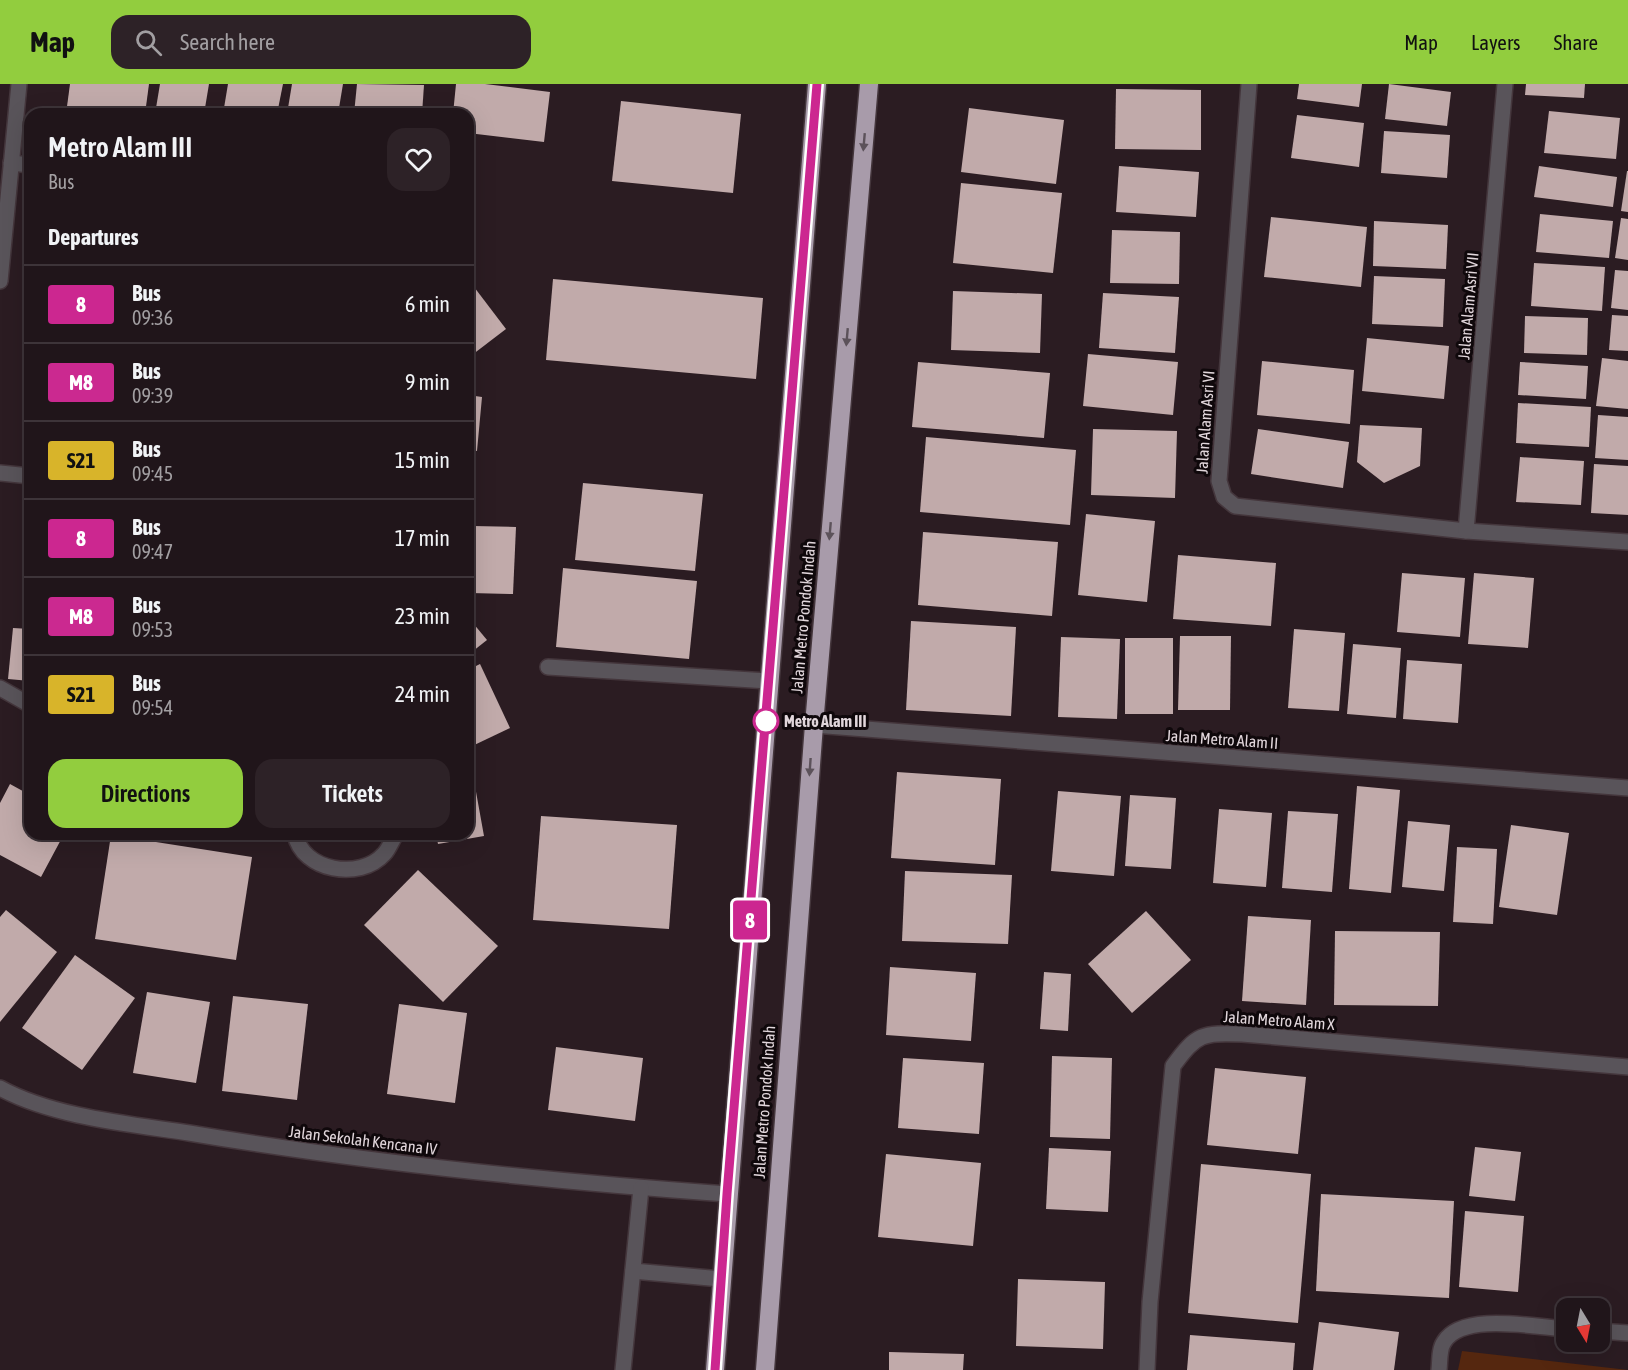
<!DOCTYPE html>
<html lang="en">
<head>
<meta charset="utf-8">
<style>
  body { margin:0; font-family:"Asap Condensed",sans-serif; background:#2d2227; color:#f1f3f6; height:100vh; display:flex; flex-direction:column; font-size:22px; white-space:nowrap }
  * { box-sizing:border-box; margin:0 }
  p { font-size:20px; color:#a29fa2 }
  .icon { flex:none; width:33px; height:33px; fill:none; stroke:currentColor; stroke-width:2; stroke-linecap:round; stroke-linejoin:round }
  .map { position:relative; flex:1; overflow:hidden }
  .sheet { position:absolute; left:24px; top:24px; width:450px; height:732px; display:flex; flex-direction:column; background:#20151a; border-radius:18px; box-shadow:0 6px 24px #0002,0 0 0 2px #3d3439 }
  .sheet>* { flex:none }
  .badge { padding:0 12px; border-radius:4px; font-size:21px; line-height:39px }
  .needle { width:39px; rotate:170deg }
  .controls { position:absolute; left:1556px; top:1214px; display:grid; gap:12px }
  .controls a { display:grid; place-items:center; width:54px; height:54px; border-radius:12px; background:#20151a; box-shadow:0 6px 24px #0002,0 0 0 2px #3d3439; font-size:30px }
  .map>.badge { position:absolute; translate:-50% -50%; box-shadow:0 0 0 3px #fff }
  h2 { padding:0 24px; font-size:22px; line-height:54px }
  .round { display:grid; place-items:center; flex:none; width:63px; height:63px; border-radius:18px; background:#2d2227 }
  .headline { display:flex; align-items:center; justify-content:space-between; height:102px; padding:0 24px }
  h1 { font-size:28px; font-weight:600; line-height:45px }
  .cta { display:flex; gap:12px; margin-top:auto; padding:12px 24px }
  .cta a { flex:1; height:69px; border-radius:18px; background:#92cd3e; color:#111; font-size:24px; font-weight:600; line-height:69px; text-align:center }
  .cta a+a { background:#2d2227; color:#f1f3f6 }
  ul { padding:0; list-style:none }
  li { display:flex; align-items:center; gap:18px; height:78px; padding:0 24px; border-top:2px solid #3d3439 }
  li div { flex:1 }
  li b { display:block; font-size:22px }
  li em { font-style:normal }
  li .badge { min-width:66px; font-weight:700; text-align:center }
  header { display:flex; align-items:center; gap:36px; box-sizing:border-box; height:84px; padding:0 30px; background:#92cd3e; color:#111 }
  header strong { font-size:28px }
  nav { display:flex; gap:33px; margin-inline-start:auto; font-size:21px }
  .search { width:420px; height:54px; background:#2d2227; display:flex; align-items:center; gap:15px; box-sizing:border-box; padding:0 21px; border-radius:18px; color:#a29fa2; font-size:22px }
  .map>svg:first-child { display:block }
  .green { fill:#55270f }
  .building { fill:#c1aaaa }
  .lines { fill:none; stroke-linecap:round; stroke-linejoin:round }
  .minor-casing { stroke:#44363c; stroke-width:18 }
  .highway-casing { stroke:#44363c; stroke-width:21 }
  .minor { stroke:#59545a; stroke-width:15 }
  .highway { stroke:#a89baa; stroke-width:18 }
  .oneway { fill:#5c525a }
  .line-casing { stroke:#fff; stroke-width:14 }
  .line { stroke:#cc2790; stroke-width:9 }
  .stop-dot { fill:#fff; stroke:#cc2790; stroke-width:3 }
  .labels { text-anchor:middle; dominant-baseline:central; stroke-width:6; stroke-linejoin:round; paint-order:stroke }
  .street-label { font-size:16px; fill:#e1d6db; stroke:#0f080b }
  .stop-label { font-size:16px; font-weight:bold; fill:#e1d6db; stroke:#0f080b; text-anchor:start }
</style>
</head>
<body>
<header>
<strong>Map</strong>
<div class="search"><svg class="icon" aria-label="search" viewBox="0 0 24 24"><circle cx="10" cy="10" r="6"/><path d="M15 15l6 6"/></svg>Search here</div>
<nav><a>Map</a><a>Layers</a><a>Share</a></nav>
</header>
<div class="map">
<svg width="1628" height="1286" viewBox="0 0 1628 1286">
  <rect width="100%" height="100%" fill="#2b1c22"/>
  <!-- green -->
  <path class="green" d="M1462,1267L1628,1286H1458Z"/>
  <!-- building -->
  <g class="building">
    <path d="M70,0H149L145,30H66Z"/>
    <path d="M160,0H209L204,30H155Z"/>
    <path d="M228,0H283L277,30H223Z"/>
    <path d="M292,0H343L338,30H287Z"/>
    <path d="M357,0L424,1L422,30H354Z"/>
    <path d="M456,0H485L550,8L544,58L468,49V30H453Z"/>
    <path d="M1299,0H1362L1359,23L1297,15Z"/>
    <path d="M1389,0L1451,8L1447,42L1385,35Z"/>
    <path d="M1526,0H1585L1584,14L1525,11Z"/>
    <path d="M1116,5L1201,6V66L1115,65Z"/>
    <path d="M621,17L741,30L733,109L612,97Z"/>
    <path d="M969,24L1064,36L1056,100L961,88Z"/>
    <path d="M1549,27L1620,34L1616,75L1544,69Z"/>
    <path d="M1297,31L1364,39L1359,83L1291,74Z"/>
    <path d="M1384,47L1450,51L1447,94L1381,89Z"/>
    <path d="M1119,82L1199,88L1196,133L1116,128Z"/>
    <path d="M1539,82L1617,93L1613,123L1534,113Z"/>
    <path d="M1627,87H1628V128L1621,127Z"/>
    <path d="M961,99L1062,109L1053,189L953,179Z"/>
    <path d="M1540,130L1613,137L1609,174L1536,168Z"/>
    <path d="M1271,133L1367,143L1361,203L1264,193Z"/>
    <path d="M1621,134L1628,135V176L1615,174Z"/>
    <path d="M1374,137L1448,141L1446,185L1373,182Z"/>
    <path d="M1112,146L1180,148L1179,200L1110,199Z"/>
    <path d="M1534,179L1605,183L1602,227L1531,222Z"/>
    <path d="M1615,186L1628,187V226L1611,224Z"/>
    <path d="M1374,192L1445,195L1443,243L1372,240Z"/>
    <path d="M468,195L506,245L468,274Z"/>
    <path d="M553,195L763,214L756,295L546,276Z"/>
    <path d="M953,207L1042,210L1040,269L951,266Z"/>
    <path d="M1103,209L1179,213L1175,269L1099,264Z"/>
    <path d="M1612,231L1628,232V267L1609,266Z"/>
    <path d="M1525,232L1588,234L1587,271L1524,269Z"/>
    <path d="M1367,254L1449,262L1444,315L1362,307Z"/>
    <path d="M1088,270L1178,278L1173,331L1083,322Z"/>
    <path d="M1602,274L1628,277V325L1596,322Z"/>
    <path d="M1262,277L1354,286L1350,340L1257,331Z"/>
    <path d="M918,278L1050,289L1044,354L912,343Z"/>
    <path d="M1520,278L1588,282L1586,315L1518,311Z"/>
    <path d="M468,311L482,313L477,367L468,366Z"/>
    <path d="M1518,319L1591,323L1589,363L1516,359Z"/>
    <path d="M1598,331L1628,333V376L1595,374Z"/>
    <path d="M1360,341L1422,344L1420,382L1384,399L1357,378Z"/>
    <path d="M1093,345L1177,347L1175,414L1091,411Z"/>
    <path d="M1258,345L1349,358L1343,404L1251,390Z"/>
    <path d="M926,353L1076,366L1070,441L920,428Z"/>
    <path d="M1520,373L1584,377L1581,421L1516,418Z"/>
    <path d="M1594,380L1628,382V431L1591,429Z"/>
    <path d="M583,399L703,410L695,487L575,476Z"/>
    <path d="M1086,430L1155,437L1147,518L1078,511Z"/>
    <path d="M473,442L516,443L513,510L470,509Z"/>
    <path d="M923,448L1058,458L1052,532L918,521Z"/>
    <path d="M1178,471L1276,479L1271,542L1173,535Z"/>
    <path d="M563,484L697,497L689,575L556,563Z"/>
    <path d="M1402,489L1465,494L1460,553L1397,548Z"/>
    <path d="M1474,489L1534,494L1528,564L1468,560Z"/>
    <path d="M468,533L487,556L468,571Z"/>
    <path d="M911,537L1016,543L1011,632L906,626Z"/>
    <path d="M13,544L30,545V597L8,595Z"/>
    <path d="M1294,545L1345,549L1339,627L1288,624Z"/>
    <path d="M1180,552H1231L1230,626H1178Z"/>
    <path d="M1061,553L1120,555L1117,635L1058,633Z"/>
    <rect x="1125" y="554" width="48" height="76"/>
    <path d="M1353,560L1401,564L1396,634L1347,630Z"/>
    <path d="M1407,576L1462,580L1458,639L1403,635Z"/>
    <path d="M480,580L510,644L468,664V586Z"/>
    <path d="M471,680L484,752L438,760L436,750H468V681Z"/>
    <path d="M897,688L1001,695L995,781L891,774Z"/>
    <path d="M10,700L30,711V750H64L41,793L0,771V719Z"/>
    <path d="M1357,702L1400,706L1391,809L1349,805Z"/>
    <path d="M1058,707L1121,712L1114,792L1051,787Z"/>
    <path d="M1130,711L1176,714L1171,785L1125,782Z"/>
    <path d="M1219,725L1272,729L1266,803L1213,799Z"/>
    <path d="M1288,727L1338,730L1332,808L1282,804Z"/>
    <path d="M541,732L677,741L669,845L533,836Z"/>
    <path d="M1408,737L1450,741L1444,807L1402,803Z"/>
    <path d="M1511,741L1569,749L1557,831L1499,823Z"/>
    <path d="M111,751L252,773L236,876L95,855Z"/>
    <path d="M1457,763L1497,765L1493,840L1453,838Z"/>
    <path d="M418,786L498,862L443,918L364,841Z"/>
    <path d="M905,787L1012,791L1008,860L902,857Z"/>
    <path d="M6,826L57,868L0,938V833Z"/>
    <path d="M1146,827L1191,876L1132,929L1088,880Z"/>
    <path d="M1248,832L1311,836L1306,921L1242,917Z"/>
    <path d="M1335,847L1440,848L1438,922L1334,921Z"/>
    <path d="M75,871L135,914L82,986L22,944Z"/>
    <path d="M890,883L976,889L971,957L886,951Z"/>
    <path d="M1044,888L1071,890L1068,947L1040,945Z"/>
    <path d="M147,908L210,918L196,999L133,989Z"/>
    <path d="M233,912L308,920L297,1016L222,1007Z"/>
    <path d="M399,920L467,929L455,1019L387,1010Z"/>
    <path d="M556,963L643,974L635,1037L548,1026Z"/>
    <path d="M1052,972L1112,974L1110,1055L1050,1053Z"/>
    <path d="M903,974L984,979L979,1050L898,1044Z"/>
    <path d="M1215,984L1306,993L1298,1070L1207,1061Z"/>
    <path d="M1475,1063L1521,1068L1515,1117L1469,1112Z"/>
    <path d="M1049,1064L1111,1067L1108,1128L1046,1125Z"/>
    <path d="M886,1070L981,1079L973,1162L878,1153Z"/>
    <path d="M1201,1080L1311,1090L1298,1239L1188,1229Z"/>
    <path d="M1321,1110L1454,1117L1449,1214L1316,1207Z"/>
    <path d="M1465,1127L1524,1132L1518,1208L1459,1203Z"/>
    <path d="M1018,1195L1105,1198L1103,1265L1016,1262Z"/>
    <path d="M1319,1238L1399,1248L1394,1286H1313Z"/>
    <path d="M1190,1251L1295,1259L1293,1286H1187Z"/>
    <path d="M889,1268L964,1270L963,1286H889Z"/>
  </g>
  <g class="lines">
    <!-- minor casing -->
    <g class="minor-casing">
      <g id="minor">
        <path d="M1249,0L1219,397L1224,413L1235,422L1466,447L1628,458"/>
        <path d="M11,79L30,81"/>
        <path d="M0,197L19,0"/>
        <path d="M0,389L30,392"/>
        <path d="M1466,447L1505,0"/>
        <path d="M548,583L769,597"/>
        <path d="M0,604L30,621"/>
        <path d="M814,641L1628,704"/>
        <path d="M295,750C302,787 360,797 384,770C389,765 392,756 396,750"/>
        <path d="M0,1004C53,1033 130,1040 189,1049C367,1079 547,1097 727,1110"/>
        <path d="M633,1187L721,1195"/>
        <path d="M1599,1247L1628,1249"/>
        <path d="M623,1286L641,1104"/>
        <path d="M1147,1286L1150,1218L1173,982C1197,949 1202,949 1242,950L1628,983"/>
        <path d="M1439,1286C1440,1278 1439,1265 1444,1258C1462,1228 1535,1243 1566,1245"/>
      </g>
    </g>
    <!-- highway casing -->
    <g class="highway-casing">
      <g id="highway">
        <path d="M715,1286L817,0"/>
        <path d="M765,1286L814,641L869,0"/>
      </g>
    </g>
    <!-- minor -->
    <use href="#minor" class="minor"/>
    <!-- highway -->
    <use href="#highway" class="highway"/>
  </g>
  <!-- one-way arrows -->
  <defs><path id="oneway-solid" d="M-6-.8H1V-3.2L6.5 0L1 3.2V.8H-6Z" transform="scale(1.5)"/></defs>
  <g class="oneway">
    <use href="#oneway-solid" transform="translate(864 58) rotate(95)"/>
    <use href="#oneway-solid" transform="translate(847 253) rotate(95)"/>
    <use href="#oneway-solid" transform="translate(830 447) rotate(95)"/>
    <use href="#oneway-solid" transform="translate(810 683) rotate(94)"/>
  </g>
  <g class="lines">
    <!-- line casing -->
    <g class="line-casing">
      <path id="line" d="M715,1286L727,1110L817,0"/>
    </g>
    <!-- line -->
    <use href="#line" class="line"/>
  </g>
  <!-- markers -->
  <circle class="stop-dot" cx="766" cy="637" r="12"/>
  <g class="labels">
    <!-- street labels -->
    <g class="street-label">
      <text transform="translate(1468 222) rotate(-85)">Jalan Alam Asri VII</text>
      <text transform="translate(1205 338) rotate(-86)">Jalan Alam Asri VI</text>
      <text transform="translate(803 533) rotate(-85)">Jalan Metro Pondok Indah</text>
      <text transform="translate(1222 655) rotate(4)">Jalan Metro Alam II</text>
      <text transform="translate(1279 936) rotate(4)">Jalan Metro Alam X</text>
      <text transform="translate(764 1018) rotate(-86)">Jalan Metro Pondok Indah</text>
      <text transform="translate(363 1056) rotate(7)">Jalan Sekolah Kencana IV</text>
    </g>
    <!-- stop labels -->
    <g class="stop-label">
      <text x="784" y="637">Metro Alam III</text>
    </g>
  </g>
</svg>
<div class="controls">
<a><svg class="needle" viewBox="-14 -14 28 28"><path d="M0-13l5 13h-10z" fill="#e53935"/><path d="M0 13l5-13h-10z" fill="#a29fa2"/></svg></a>
</div>
<b class="badge" style="left:750px;top:836px;background:#cc2790;color:#fff">8</b>
<section class="sheet">
<div class="headline"><div><h1>Metro Alam III</h1><p>Bus</p></div><a class="round"><svg class="icon" aria-label="heart" viewBox="0 0 24 24"><path d="M12 20l-8-8c-3-5 5-10 8-4 3-6 11-1 8 4z"/></svg></a></div>
<h2>Departures</h2>
<ul>
<li><span class="badge" style="background:#cc2790;color:#fff">8</span><div><b>Bus</b><p>09:36</p></div><em>6 min</em></li>
<li><span class="badge" style="background:#cb2990;color:#fff">M8</span><div><b>Bus</b><p>09:39</p></div><em>9 min</em></li>
<li><span class="badge" style="background:#d8b42a;color:#111">S21</span><div><b>Bus</b><p>09:45</p></div><em>15 min</em></li>
<li><span class="badge" style="background:#cc2790;color:#fff">8</span><div><b>Bus</b><p>09:47</p></div><em>17 min</em></li>
<li><span class="badge" style="background:#cb2990;color:#fff">M8</span><div><b>Bus</b><p>09:53</p></div><em>23 min</em></li>
<li><span class="badge" style="background:#d8b42a;color:#111">S21</span><div><b>Bus</b><p>09:54</p></div><em>24 min</em></li>
</ul>
<div class="cta"><a>Directions</a><a>Tickets</a></div>
</section>
</div>
</body>
</html>
